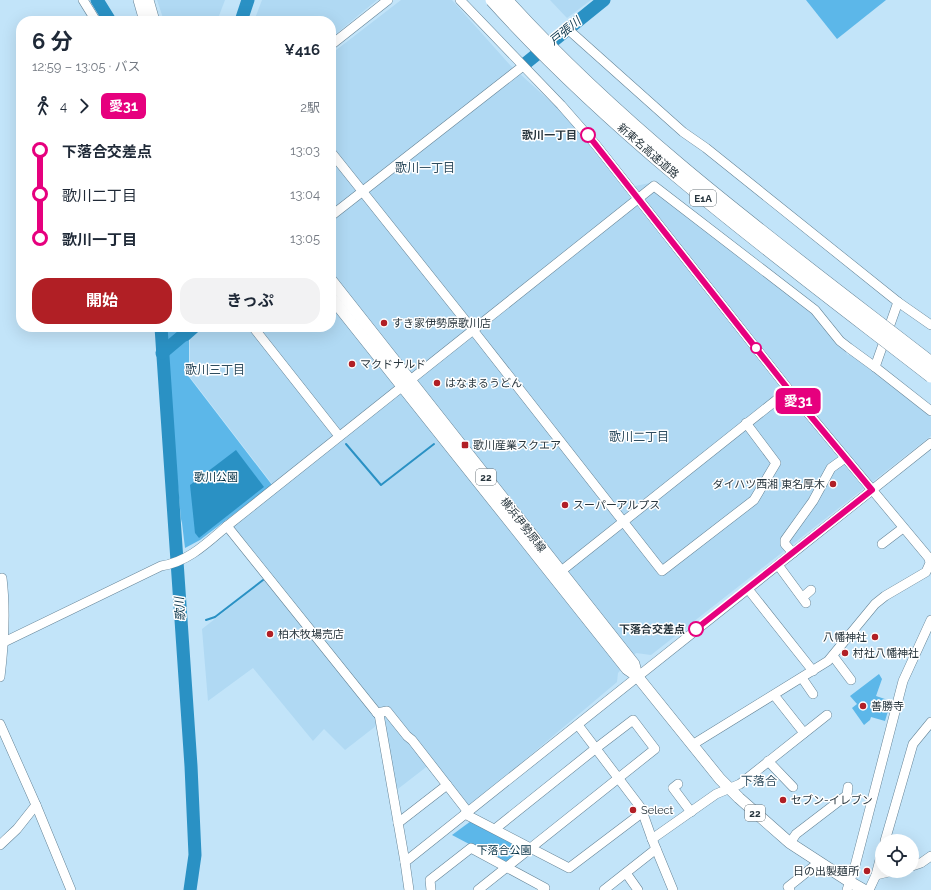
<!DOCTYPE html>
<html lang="ja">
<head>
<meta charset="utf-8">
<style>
  body { margin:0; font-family:Raleway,"Noto Sans JP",sans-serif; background:#f2f2f3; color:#1f2937; height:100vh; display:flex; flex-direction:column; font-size:15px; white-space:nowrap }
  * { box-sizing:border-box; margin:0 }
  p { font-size:13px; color:#747a83 }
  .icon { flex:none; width:22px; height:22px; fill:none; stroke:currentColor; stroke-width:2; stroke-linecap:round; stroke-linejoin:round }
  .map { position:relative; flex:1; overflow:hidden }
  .panel { position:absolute; left:16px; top:16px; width:320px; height:316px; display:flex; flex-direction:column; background:#fff; border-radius:16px; box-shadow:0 4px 16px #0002 }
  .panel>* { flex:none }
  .badge { padding:0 8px; border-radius:6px; font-size:14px; line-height:26px }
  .tools { position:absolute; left:875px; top:834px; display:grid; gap:8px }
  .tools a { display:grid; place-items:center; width:44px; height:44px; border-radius:50%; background:#fff; box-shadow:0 4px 16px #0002; font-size:20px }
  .map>.badge { position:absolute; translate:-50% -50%; box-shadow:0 0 0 2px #fff }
  .legs { display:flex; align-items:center; gap:6px; height:44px; padding:0 16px; font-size:13px }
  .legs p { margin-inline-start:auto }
  .overview { display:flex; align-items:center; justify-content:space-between; height:68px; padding:0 16px }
  h1 { font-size:22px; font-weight:700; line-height:30px }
  .button { display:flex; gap:8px; margin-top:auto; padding:8px 16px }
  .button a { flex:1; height:46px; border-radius:16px; background:#b11f25; color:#fff; font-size:16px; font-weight:700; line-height:46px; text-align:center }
  .button a+a { background:#f2f2f3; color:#1f2937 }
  ul { padding:0 16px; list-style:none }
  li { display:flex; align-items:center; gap:14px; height:44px; font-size:15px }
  li i { display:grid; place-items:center; width:6px; height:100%; margin:0 5px; background:currentColor }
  li i::after { content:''; width:10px; height:10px; margin:-5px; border:3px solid; border-radius:50%; background:#fff }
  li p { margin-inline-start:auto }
  li:first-child i { background:linear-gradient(#0000 50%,currentColor 0) }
  li:last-child i { background:linear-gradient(currentColor 50%,#0000 0) }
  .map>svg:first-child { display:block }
  .built { fill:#b0d9f3 }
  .green { fill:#5cb7e9 }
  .water { fill:#2a91c4 }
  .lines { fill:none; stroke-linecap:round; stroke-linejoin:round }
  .stream { stroke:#2a91c4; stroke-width:2 }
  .river { stroke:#2a91c4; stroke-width:13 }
  .minor-casing { stroke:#658497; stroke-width:10 }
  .major-casing { stroke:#658497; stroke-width:12 }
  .minor { stroke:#fff; stroke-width:9 }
  .major { stroke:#fff; stroke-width:11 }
  .highway-bridge-casing { stroke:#658497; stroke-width:14; stroke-linecap:butt }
  .highway-bridge { stroke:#fff; stroke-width:13 }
  .line-1-casing { stroke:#fff; stroke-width:9 }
  .line-1 { stroke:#e6007e; stroke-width:6 }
  .stop-1-dot { fill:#fff; stroke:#e6007e; stroke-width:2 }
  .poi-dot { fill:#b11f25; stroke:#fff; stroke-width:1.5 }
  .labels { text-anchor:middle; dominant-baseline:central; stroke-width:3; stroke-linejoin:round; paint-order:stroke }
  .shield { fill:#fff; stroke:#687278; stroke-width:1 }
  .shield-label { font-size:10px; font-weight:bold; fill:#28363e }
  .stop-label { font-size:11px; font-weight:bold; fill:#28363e; stroke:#fff; text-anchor:end }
  .street-label { font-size:11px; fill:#28363e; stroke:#fff }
  .poi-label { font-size:11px; fill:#28363e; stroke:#fff; text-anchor:start }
  .park-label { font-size:11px; fill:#012e43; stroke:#fff }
  .water-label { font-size:12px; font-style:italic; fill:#0b364c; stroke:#fff }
  .neighbourhood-label { font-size:12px; fill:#2f4d5f; stroke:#fff }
</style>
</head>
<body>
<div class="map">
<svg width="931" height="890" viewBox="0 0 931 890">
  <rect width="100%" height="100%" fill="#c2e4f9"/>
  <!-- built -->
  <g class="built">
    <path d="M157,0H225L217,21H164Z"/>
    <path d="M262,0H377L331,38V21H254Z"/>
    <path d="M401,0H452L510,65L572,121L625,188L650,183L804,306L809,303L848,355L850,354L931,417V436L651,655L636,653L618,673L617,682L469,807L434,761L394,792L381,722L345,750L324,729L313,741L253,668L208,701L202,629L271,575L232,525L273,485L190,377V327H331V54Z"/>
    <path d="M550,0H591L567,18Z"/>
  </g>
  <!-- green -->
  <g class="green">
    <path d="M806,0H886L837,39Z"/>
    <path d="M164,327H189V377L272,485L200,540L185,548L182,523L181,519L165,348Z"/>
    <path d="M879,674L882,679L876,696L891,701L885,721L871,717L870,720L864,725L852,708L857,704L850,696Z"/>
    <path d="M471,821L526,848L507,864L452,835Z"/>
  </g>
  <!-- water -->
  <path class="water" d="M236,450L264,487L199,538L195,533L190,485Z"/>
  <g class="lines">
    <!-- stream -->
    <g class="stream">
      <path d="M346,444L381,485L434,444"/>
      <path d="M206,620L215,617L263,580"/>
    </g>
    <!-- river -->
    <g class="river">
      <path d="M97,0L110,21"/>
      <path d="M241,21L248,0"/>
      <path d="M526,63L604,0"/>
      <path d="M161,327L191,766L195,855L190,890"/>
      <path d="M185,335L194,327"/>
      <path d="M162,353L181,337"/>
    </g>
    <!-- minor casing -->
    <g class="minor-casing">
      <g id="minor">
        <path d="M83,0L96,21"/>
        <path d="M460,0L561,105L596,145L789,390L929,558L930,563L926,572L885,596L875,604L828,661L692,745"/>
        <path d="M571,32L683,132L706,148L898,302L931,325"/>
        <path d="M331,45L388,0"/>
        <path d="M331,152L473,330L662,571L754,500L776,463L746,423"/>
        <path d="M331,216L523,66"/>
        <path d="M253,327L339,436"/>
        <path d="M875,367L898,302"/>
        <path d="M227,526L377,713L387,711L407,736L412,740L468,812"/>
        <path d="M882,544L903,528"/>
        <path d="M793,553L785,544V540L813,501L831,468L845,458"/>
        <path d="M778,565L806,603"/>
        <path d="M560,572L789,390"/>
        <path d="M748,589L813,671"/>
        <path d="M803,597L811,590"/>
        <path d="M0,644L161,566C188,562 207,543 227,526L654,186L815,310L840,341L849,348L875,367L931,411"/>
        <path d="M833,656L851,680"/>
        <path d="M0,677C4,644 6,611 2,578"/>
        <path d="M802,678L813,694"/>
        <path d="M774,695L804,733"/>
        <path d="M377,713L379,714L405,862"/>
        <path d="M0,724L36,805L71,890"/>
        <path d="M578,725L641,808L652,839L673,890"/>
        <path d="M768,761L793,787"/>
        <path d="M678,784L673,788L691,812"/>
        <path d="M465,814L569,868L643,812"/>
        <path d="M398,823L447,785"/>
        <path d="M652,839L716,794L740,784L827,715"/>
        <path d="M885,841L913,744L931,722"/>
        <path d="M790,843L796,834L847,795L848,787"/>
        <path d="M0,845L17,829L36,805"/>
        <path d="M912,866L921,863L931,856"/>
        <path d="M626,873L638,890"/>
        <path d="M876,875L893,871"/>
        <path d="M409,890L405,862L931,443"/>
        <path d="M431,890L430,880L471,848L545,888L542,890"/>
        <path d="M478,890L655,749L633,720L595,749L495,829"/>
        <path d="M604,890L656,849"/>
        <path d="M790,890L788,887L813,867"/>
        <path d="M847,890L855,866L903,681L931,620"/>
        <path d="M869,890L876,875L882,852"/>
      </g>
    </g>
    <!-- major casing -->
    <g class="major-casing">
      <g id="major">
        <path d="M139,0L145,21"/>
        <path d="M148,0L154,21"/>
        <path d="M331,280L634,664L637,676"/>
        <path d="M331,297L627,669L637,676L720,779L739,798L790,843L850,882L864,890"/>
      </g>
    </g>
    <!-- minor -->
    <use href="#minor" class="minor"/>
    <!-- major -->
    <use href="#major" class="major"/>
    <!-- highway-bridge casing -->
    <g class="highway-bridge-casing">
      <g id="highway-bridge">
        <path d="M492,0C622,144 779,258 931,376"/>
        <path d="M506,0C631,138 784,249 931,363"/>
      </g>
    </g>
    <!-- highway-bridge -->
    <use href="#highway-bridge" class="highway-bridge"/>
  </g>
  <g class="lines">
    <!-- line-1 casing -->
    <g class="line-1-casing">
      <path id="line-1" d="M588,135L789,390L872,490L696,629"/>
    </g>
    <!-- line-1 -->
    <use href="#line-1" class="line-1"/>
  </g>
  <!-- markers -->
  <g class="stop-1-dot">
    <circle cx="588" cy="135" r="7"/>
    <circle cx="756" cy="348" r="5"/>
    <circle cx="696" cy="629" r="7"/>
  </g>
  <g class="poi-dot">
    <circle cx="384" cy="323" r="4"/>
    <circle cx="352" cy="364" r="4"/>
    <circle cx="437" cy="383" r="4"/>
    <rect x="461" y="441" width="8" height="8" rx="2"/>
    <circle cx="833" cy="484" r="4"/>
    <circle cx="565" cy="505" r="4"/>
    <circle cx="270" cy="634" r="4"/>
    <circle cx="875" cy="637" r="4"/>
    <circle cx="845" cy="653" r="4"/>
    <circle cx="863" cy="706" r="4"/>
    <circle cx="783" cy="800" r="4"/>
    <circle cx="633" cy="810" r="4"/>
    <circle cx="867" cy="871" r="4"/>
  </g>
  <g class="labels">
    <!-- shield labels -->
    <g class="shield">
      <rect x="690" y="190" width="26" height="16" rx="3"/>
      <rect x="476" y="469" width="20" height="16" rx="3"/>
      <rect x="745" y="805" width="20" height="16" rx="3"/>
    </g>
    <g class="shield-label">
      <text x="703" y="198">E1A</text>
      <text x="486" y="477">22</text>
      <text x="755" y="813">22</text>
    </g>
    <!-- stop labels -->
    <g class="stop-label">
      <text x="577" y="135">歌川一丁目</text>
      <text x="685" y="629">下落合交差点</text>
    </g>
    <!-- street labels -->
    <g class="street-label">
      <text transform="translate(648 151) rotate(41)">新東名高速道路</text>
      <text transform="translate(523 525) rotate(52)">横浜伊勢原線</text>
    </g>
    <!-- poi labels -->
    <g class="poi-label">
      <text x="392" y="323">すき家伊勢原歌川店</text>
      <text x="360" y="364">マクドナルド</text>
      <text x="445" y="383">はなまるうどん</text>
      <text x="473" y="445">歌川産業スクエア</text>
      <text x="825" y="484" text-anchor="end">ダイハツ西湘 東名厚木</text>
      <text x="573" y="505">スーパーアルプス</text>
      <text x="278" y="634">柏木牧場売店</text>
      <text x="867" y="637" text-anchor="end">八幡神社</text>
      <text x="853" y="653">村社八幡神社</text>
      <text x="871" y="706">善勝寺</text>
      <text x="791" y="800">セブン-イレブン</text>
      <text x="641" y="810">Select</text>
      <text x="859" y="871" text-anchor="end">日の出製麺所</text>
    </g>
    <!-- park labels -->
    <g class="park-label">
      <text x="216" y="477">歌川公園</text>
      <text x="504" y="850">下落合公園</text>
    </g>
    <!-- water labels -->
    <g class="water-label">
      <text transform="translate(565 31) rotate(-39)">戸張川</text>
      <text transform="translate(180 609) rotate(-94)">歌川</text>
    </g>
    <!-- neighbourhood labels -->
    <g class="neighbourhood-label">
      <text x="425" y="168">歌川一丁目</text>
      <text x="215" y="370">歌川三丁目</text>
      <text x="639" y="437">歌川二丁目</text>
      <text x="759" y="781">下落合</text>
    </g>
  </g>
</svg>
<div class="tools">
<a><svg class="icon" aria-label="locate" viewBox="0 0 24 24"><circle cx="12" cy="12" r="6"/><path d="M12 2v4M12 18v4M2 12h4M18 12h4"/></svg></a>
</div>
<b class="badge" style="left:798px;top:401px;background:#e6007e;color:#fff">愛31</b>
<section class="panel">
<div class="overview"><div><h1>6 分</h1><p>12:59 – 13:05 · バス</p></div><b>¥416</b></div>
<div class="legs"><svg class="icon" aria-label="walk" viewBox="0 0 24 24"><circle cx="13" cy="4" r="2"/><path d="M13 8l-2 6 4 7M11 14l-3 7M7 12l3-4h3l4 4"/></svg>4<svg class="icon" aria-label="forward" viewBox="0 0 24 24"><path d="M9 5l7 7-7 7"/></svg><b class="badge" style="background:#e6007e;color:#fff">愛31</b><p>2駅</p></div>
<ul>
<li><i style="color:#e6007e"></i><b>下落合交差点</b><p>13:03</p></li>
<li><i style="color:#e6007e"></i><span>歌川二丁目</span><p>13:04</p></li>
<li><i style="color:#e6007e"></i><b>歌川一丁目</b><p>13:05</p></li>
</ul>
<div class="button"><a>開始</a><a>きっぷ</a></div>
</section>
</div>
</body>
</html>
